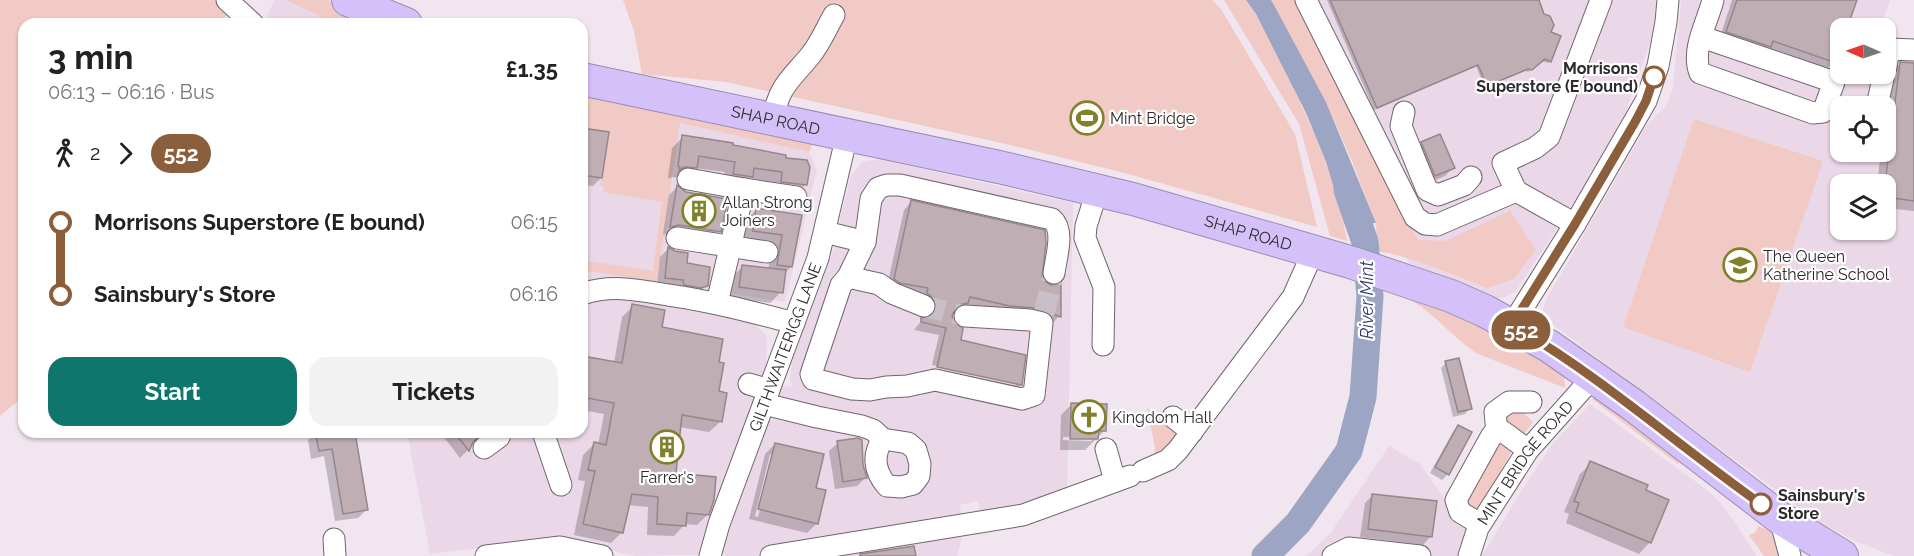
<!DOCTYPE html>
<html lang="en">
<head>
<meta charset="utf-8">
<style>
  body { margin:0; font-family:Raleway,sans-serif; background:#f2f2f2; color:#222; height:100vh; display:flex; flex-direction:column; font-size:22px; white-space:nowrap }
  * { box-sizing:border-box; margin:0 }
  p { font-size:20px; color:#767676 }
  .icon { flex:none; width:33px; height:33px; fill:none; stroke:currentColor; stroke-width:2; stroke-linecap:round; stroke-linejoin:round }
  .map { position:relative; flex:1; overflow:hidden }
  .sheet { position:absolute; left:18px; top:18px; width:570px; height:420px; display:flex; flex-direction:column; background:#fff; border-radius:18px; box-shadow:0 2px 4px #0004 }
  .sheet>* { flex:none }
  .badge { padding:0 12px; border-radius:20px; font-size:21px; line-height:39px }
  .needle { width:39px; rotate:272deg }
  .controls { position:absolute; left:1830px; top:18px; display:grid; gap:12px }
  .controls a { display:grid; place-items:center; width:66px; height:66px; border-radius:12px; background:#fff; box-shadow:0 2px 4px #0004; font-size:30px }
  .map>.badge { position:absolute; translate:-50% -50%; box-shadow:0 0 0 3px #fff }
  .legs { display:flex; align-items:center; gap:9px; height:66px; padding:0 30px; font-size:20px }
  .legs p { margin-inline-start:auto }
  .headline { display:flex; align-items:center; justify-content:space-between; height:102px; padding:0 30px }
  h1 { font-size:33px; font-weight:700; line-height:45px }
  .action { display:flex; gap:12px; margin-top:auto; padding:12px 30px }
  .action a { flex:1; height:69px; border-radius:18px; background:#0f766e; color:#fff; font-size:24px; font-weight:700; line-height:69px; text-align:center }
  .action a+a { background:#f2f2f2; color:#222 }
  ul { padding:0 30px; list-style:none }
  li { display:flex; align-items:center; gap:21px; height:72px; font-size:22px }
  li i { display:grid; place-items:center; width:9px; height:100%; margin:0 8px; background:currentColor }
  li i::after { content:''; width:15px; height:15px; margin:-8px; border:4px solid; border-radius:50%; background:#fff }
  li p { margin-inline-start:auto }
  li:first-child i { background:linear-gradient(#0000 50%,currentColor 0) }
  li:last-child i { background:linear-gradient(currentColor 50%,#0000 0) }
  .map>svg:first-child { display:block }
  .built { fill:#ead7e7; fill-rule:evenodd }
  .green { fill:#f1cac5 }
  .water { fill:#9da5c4 }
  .shadow { fill:#0003; fill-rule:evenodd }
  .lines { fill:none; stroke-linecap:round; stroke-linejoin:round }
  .river { stroke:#9da5c4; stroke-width:27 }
  .building { fill:#bfafb4; stroke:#96868b; stroke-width:1.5 }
  .minor-tunnel { stroke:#cabfc9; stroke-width:21; stroke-dasharray:21 10; stroke-linecap:butt }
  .minor-casing { stroke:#70656e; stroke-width:23 }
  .highway-casing { stroke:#9a8cb2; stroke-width:34 }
  .minor { stroke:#fff; stroke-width:21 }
  .highway { stroke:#d5c1f9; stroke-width:32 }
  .line-1-casing { stroke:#fff; stroke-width:14 }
  .line-1 { stroke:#8b5e3c; stroke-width:9 }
  .stop-1-dot { fill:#fff; stroke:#8b5e3c; stroke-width:3 }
  .labels { text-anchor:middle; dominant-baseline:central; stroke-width:4.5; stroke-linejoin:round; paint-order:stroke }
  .stop-label { font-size:16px; font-weight:bold; fill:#2d292d; stroke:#fff; text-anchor:end }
  .poi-label { font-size:16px; fill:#2d292d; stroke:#fff; text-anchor:start }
  .street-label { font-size:16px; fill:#2d292d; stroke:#fff }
  .water-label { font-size:18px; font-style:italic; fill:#343d69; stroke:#fff }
</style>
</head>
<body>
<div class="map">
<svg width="1914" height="556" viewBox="0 0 1914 556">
  <rect width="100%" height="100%" fill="#f1e5f0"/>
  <!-- built -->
  <g class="built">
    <path d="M275,0H286L335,24H269L264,21Z"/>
    <path d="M1284,0H1657L1654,31L1625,114L1581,191L1516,291L1505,297L1495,298L1409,263L1385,206Z"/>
    <path d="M1681,0H1890L1881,28H1840V74H1886V41L1914,43V556H1894L1855,541L1816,520L1544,318L1542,314L1546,300L1647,125L1666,106L1673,89ZM1840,106H1886V152H1840ZM1840,184H1886V230H1840Z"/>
    <path d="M582,105L680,123L809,152L817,170L785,302L658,282L652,303L754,323L767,336L766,367L762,382L792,387L790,380L792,362L835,247L840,246L849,249L843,227L839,223L851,176L862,162L878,159L1073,203L1067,491L981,515L978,501L960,505L964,529L957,556H725V554L635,556L559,538L430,554L407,432H582Z"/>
    <path d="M1590,404L1711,493L1724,507L1757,556H1482L1522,490L1551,446Z"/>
    <path d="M1389,446L1420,464L1446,501L1469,525L1464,556H1306L1330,534Z"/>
  </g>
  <!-- green -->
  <g class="green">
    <path d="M0,0H214L228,14L219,24H24V396L0,416Z"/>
    <path d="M286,0H328L382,24L347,22L335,24Z"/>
    <path d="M623,0H1212L1221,9L1295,134L1317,227L1121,172L1006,144L726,82L642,74L634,31Z"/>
    <path d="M1224,0H1246C1263,23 1275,50 1288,77C1313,129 1338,183 1347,241L1330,236L1299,124Z"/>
    <path d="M1271,0H1298L1418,240L1445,241L1510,211L1536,250L1514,279L1487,288C1451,274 1415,257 1377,251L1376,223L1352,161L1326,102Z"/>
    <path d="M582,88L806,142L812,145L809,152L680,123L657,282L582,270V260L653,271L662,202L603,192L604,186L600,185L609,132L582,128Z"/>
    <path d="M1694,119L1823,161L1750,372L1623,327Z"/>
    <path d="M1408,292L1493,326L1564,376L1565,388L1478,354C1452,338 1434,311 1406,298Z"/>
    <path d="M1592,399H1598L1683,458L1678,464Z"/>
    <path d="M1147,408L1165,419L1177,431C1178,446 1166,450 1154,455L1155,448Z"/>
    <path d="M1511,412H1522L1533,422L1524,434C1515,432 1506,423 1504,414Z"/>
    <path d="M1501,439L1514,447L1478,513L1465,508L1469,486Z"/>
    <path d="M1758,526L1775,533L1780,556H1764L1749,535L1756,532Z"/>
  </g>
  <!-- water -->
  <path class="water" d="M1246,0H1271L1274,5L1326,102L1376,223L1345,224L1326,162L1306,113L1256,14Z"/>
  <!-- shadow -->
  <g class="shadow">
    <path d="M1327,0H1537L1549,33L1550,61L1548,63L1542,61L1528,72L1524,70L1485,88L1476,66L1374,110Z"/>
    <path d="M1732,0H1852L1855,2L1846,28H1840V44L1834,62L1826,70L1719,40Z"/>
    <path d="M1900,64L1914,65V211L1886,208V184H1877L1881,152H1886V112L1890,74Z"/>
    <path d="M582,130L601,178L593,186L583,185L582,189Z"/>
    <path d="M683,137L784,156L805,185L794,196L771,192L772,182L748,179L723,185L725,172L695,168L684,178L672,177L669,179L668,177L672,148Z"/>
    <path d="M1422,143L1453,168L1445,176L1427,184L1414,152Z"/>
    <path d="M677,187L719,231L711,240L670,233L663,235L669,195Z"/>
    <path d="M911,202L1040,277L1059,316L1052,324L965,305L951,314L959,341L1024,356L1021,385L1013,392L930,375L932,368L1016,386V383L932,365L939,335L914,330L922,320L929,318L930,312L887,286L904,210ZM1026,304L1054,313V316L1025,307Z"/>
    <path d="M757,209L800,216L791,267L784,273L781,292L770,303L729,298L732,277L743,266L768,270L772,246L743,241L746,220Z"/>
    <path d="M668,249L706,285L697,294L657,286L660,257Z"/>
    <path d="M633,306L660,328L717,363V393L725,394L720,422L709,432L679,427L675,475L708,514L697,525L685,524L674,536L647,535L648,507L628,505L622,532L611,543L574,535L585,481L578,480L583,455L594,444L598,445L604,414L582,410V358L614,363L622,317Z"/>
    <path d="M1446,363L1470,408L1465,414L1453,417L1441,368Z"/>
    <path d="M1072,404L1105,430L1085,450H1060L1061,415ZM1063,437L1094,438L1091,441L1063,440Z"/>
    <path d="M1458,427L1448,474L1442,480L1430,473L1453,432Z"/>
    <path d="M316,432H354L367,509L358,518L335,521L324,456L311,459L308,440Z"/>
    <path d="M440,432H483L473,441L468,450L460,458Z"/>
    <path d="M838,443L862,465L865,478L857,486L835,489L829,451Z"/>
    <path d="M775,444L814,489L817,523L807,533L749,519L765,454ZM770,454H774L758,517L755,516Z"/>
    <path d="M1591,463L1667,500L1649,543L1639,554L1566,523L1569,514L1564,512L1580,474Z"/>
    <path d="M1373,495L1431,536L1423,545L1360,537L1365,503Z"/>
  </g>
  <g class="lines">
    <!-- river -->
    <path class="river" d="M1265,556L1298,523L1349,451L1363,397L1370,296L1365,242L1347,190"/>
  </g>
  <!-- building -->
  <g class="building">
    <path d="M1330,0H1539L1544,14L1550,16L1554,25L1551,32L1561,36L1551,62L1545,59L1532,70L1528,69L1487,86L1478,65L1377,108Z"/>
    <path d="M1737,0H1857L1847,28H1840V48L1836,63L1773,41L1771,47L1726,32Z"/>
    <path d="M1900,62L1914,63V201L1886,197L1885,184Z"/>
    <path d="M582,128L609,132L602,178L582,175Z"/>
    <path d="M1440,134L1455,168L1435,176L1421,142Z"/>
    <path d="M682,135L733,143V145L786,155V158L807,160L810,167L807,185L781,182L782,172L754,168L753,177L733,174L735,162L699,156L697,168L684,167L679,170L680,167L678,166Z"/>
    <path d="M677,185L686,192L728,199L721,232L679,225L670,227Z"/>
    <path d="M911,200L1045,230L1046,243L1042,277L1046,282L1051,285L1061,283V317L1033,308L1010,306L970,297L968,303L959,305L952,315L954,322L963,328L961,340L1026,355L1022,385L937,367L946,328L921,322V318L931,316L936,311L937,305L934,299L927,293L928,288L900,283L894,279Z"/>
    <path d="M756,208L802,215L792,267L777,265L782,235L753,231Z"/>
    <path d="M668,247L675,251L688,253L687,263L710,267L708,286L701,288L684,285L683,280L665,278Z"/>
    <path d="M742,265L786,270L783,293L739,287Z"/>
    <path d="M632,304L665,310L662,327L723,339L719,362L724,363L719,391L727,393L722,422L682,415L676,473L716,477L714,500L709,515L687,513L686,526L657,524L658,497L632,494L623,533L583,524L595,471L588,470L594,442L606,445L614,403L582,397V356L622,363Z"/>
    <path d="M1459,358L1472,409L1458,412L1445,361Z"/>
    <path d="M1071,403L1107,404L1106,431H1099L1098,439H1070Z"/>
    <path d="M1458,425L1472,432L1449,475L1435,467Z"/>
    <path d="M315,432H355L368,510L343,514L332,449L319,451Z"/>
    <path d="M454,432H484L473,442L469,451Z"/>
    <path d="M858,438L862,440L863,465L867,478L843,482L837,441Z"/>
    <path d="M775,443L824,454L816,488L826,490L818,524L758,509Z"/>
    <path d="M1590,461L1648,485L1646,490L1669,500L1651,543L1576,512L1579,503L1574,501Z"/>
    <path d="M1372,494L1437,501L1432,537L1368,529Z"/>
    <path d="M914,546L916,556H860V554Z"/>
  </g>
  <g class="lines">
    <!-- minor-tunnel -->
    <g class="minor-tunnel">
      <path d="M924,306L965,316"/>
      <path d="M1044,313L1054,273"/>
    </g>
    <!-- minor casing -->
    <g class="minor-casing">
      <g id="minor">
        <path d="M227,0L253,24"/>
        <path d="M1306,0L1415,217L1425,224L1437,225L1516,191L1575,224"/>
        <path d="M1702,37L1834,82L1823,112L1813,113L1700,73C1691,50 1707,23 1713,0"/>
        <path d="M1886,67L1889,49L1914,50"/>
        <path d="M1877,106L1884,74"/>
        <path d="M1404,112L1401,126L1427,190L1438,195L1464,185L1471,177"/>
        <path d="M773,120C778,87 790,80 810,56C820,44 826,29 834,15"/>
        <path d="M688,179L744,189L717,303"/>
        <path d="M744,189L796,197"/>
        <path d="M1097,191L1086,226L1085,238L1104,287L1103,345"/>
        <path d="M1516,191L1503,163L1535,148L1549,137L1601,0"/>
        <path d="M825,232L865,242"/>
        <path d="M677,238L767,252"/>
        <path d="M848,277L879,284L892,293L924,306"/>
        <path d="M582,294C612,284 638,290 668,295C711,301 752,312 794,323"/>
        <path d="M965,316L1030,320L1042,323L1034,395L1022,399L935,380L907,386L886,387L870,390L852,389L813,379L811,374L841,285L848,277L865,242L871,199L878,188L887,185H900L1052,219C1065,231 1056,257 1054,273"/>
        <path d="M1512,325L1575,224L1646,101L1658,66L1666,22L1668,0"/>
        <path d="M749,384L769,390"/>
        <path d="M764,404L817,417L862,426L873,430L883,439L908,443L916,450L920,464L919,476L913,484L901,487L887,486C874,471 872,455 883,439"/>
        <path d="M1173,417L1192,432"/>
        <path d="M543,432L561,485"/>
        <path d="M1497,433L1495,412L1509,402H1531"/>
        <path d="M484,448L499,437L501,432"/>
        <path d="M1106,449L1115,481"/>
        <path d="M1143,471L1168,460L1178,450L1293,297L1313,252"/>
        <path d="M1780,518L1790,556"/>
        <path d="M1480,524L1460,512L1456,500L1492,435L1502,431L1528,450"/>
        <path d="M334,539L335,556"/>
        <path d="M486,556L560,547L602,556"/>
        <path id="s1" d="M710,556L719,524L818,258L847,135"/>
        <path d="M771,556L1023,515L1130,476"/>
        <path d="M1333,556L1349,548L1420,556"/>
        <path id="s2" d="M1469,556L1478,528L1528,450L1593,377"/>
      </g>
    </g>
    <!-- highway casing -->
    <g class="highway-casing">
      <g id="highway">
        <path d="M348,0L406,24"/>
        <path id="s3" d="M582,79L999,167L1133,199L1350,262L1451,296L1485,311L1549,346L1633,405L1780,518L1842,556"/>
      </g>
    </g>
    <!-- minor -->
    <use href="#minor" class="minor"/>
    <!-- highway -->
    <use href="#highway" class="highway"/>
  </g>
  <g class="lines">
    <!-- line-1 casing -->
    <g class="line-1-casing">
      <path id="line-1" d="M1654,77L1646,101L1635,122L1575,224L1512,325C1602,377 1676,444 1761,504"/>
    </g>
    <!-- line-1 -->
    <use href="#line-1" class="line-1"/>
  </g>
  <!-- icons -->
  <defs>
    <g id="stadium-ring" transform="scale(1.725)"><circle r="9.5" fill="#fff" stroke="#81812a" stroke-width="1.5"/><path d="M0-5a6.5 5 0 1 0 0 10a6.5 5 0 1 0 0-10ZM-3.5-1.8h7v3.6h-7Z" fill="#81812a"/></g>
    <g id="building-ring" transform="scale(1.725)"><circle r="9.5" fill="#fff" stroke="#81812a" stroke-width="1.5"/><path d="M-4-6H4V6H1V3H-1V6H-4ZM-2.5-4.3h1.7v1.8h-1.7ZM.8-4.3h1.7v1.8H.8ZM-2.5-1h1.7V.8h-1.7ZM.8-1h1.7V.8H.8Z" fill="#81812a"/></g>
    <g id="school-ring" transform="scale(1.725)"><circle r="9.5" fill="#fff" stroke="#81812a" stroke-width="1.5"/><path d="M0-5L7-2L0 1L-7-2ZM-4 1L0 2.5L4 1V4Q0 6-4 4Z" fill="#81812a"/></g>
    <g id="church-ring" transform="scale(1.725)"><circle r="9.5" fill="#fff" stroke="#81812a" stroke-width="1.5"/><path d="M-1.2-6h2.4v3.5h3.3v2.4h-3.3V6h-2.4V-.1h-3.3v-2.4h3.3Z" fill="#81812a"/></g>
  </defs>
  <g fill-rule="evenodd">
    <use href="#stadium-ring" x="1087" y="118"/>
    <use href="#building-ring" x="699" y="211"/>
    <use href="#school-ring" x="1740" y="265"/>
    <use href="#church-ring" x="1089" y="417"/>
    <use href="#building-ring" x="667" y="447"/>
  </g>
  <!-- markers -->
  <g class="stop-1-dot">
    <circle cx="1654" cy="77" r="10"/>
    <circle cx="1761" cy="504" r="10"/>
  </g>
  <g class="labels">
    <!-- stop labels -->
    <g class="stop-label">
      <text x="1638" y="68">Morrisons<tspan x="1638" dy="18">Superstore (E bound)</tspan></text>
      <text x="1778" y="495" text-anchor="start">Sainsbury's<tspan x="1778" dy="18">Store</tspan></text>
    </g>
    <!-- poi labels -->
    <g class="poi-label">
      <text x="1110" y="118">Mint Bridge</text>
      <text x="722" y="202">Allan Strong<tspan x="722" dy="18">Joiners</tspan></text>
      <text x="1763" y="256">The Queen<tspan x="1763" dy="18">Katherine School</tspan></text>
      <text x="1112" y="417">Kingdom Hall</text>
      <text x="667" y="477" text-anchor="middle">Farrer's</text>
    </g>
    <!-- street labels -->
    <g class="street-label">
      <text stroke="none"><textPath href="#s3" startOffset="198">SHAP ROAD</textPath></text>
      <text stroke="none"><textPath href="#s3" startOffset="684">SHAP ROAD</textPath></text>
      <text stroke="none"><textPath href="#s1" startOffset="222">GILTHWAITERIGG LANE</textPath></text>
      <text stroke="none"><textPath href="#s2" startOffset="110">MINT BRIDGE ROAD</textPath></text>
    </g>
    <!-- water labels -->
    <g class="water-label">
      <text transform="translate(1366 300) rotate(-90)">River Mint</text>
    </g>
  </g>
</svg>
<div class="controls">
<a><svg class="needle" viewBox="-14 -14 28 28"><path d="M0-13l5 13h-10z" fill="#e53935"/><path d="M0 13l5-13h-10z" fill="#767676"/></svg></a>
<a><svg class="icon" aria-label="locate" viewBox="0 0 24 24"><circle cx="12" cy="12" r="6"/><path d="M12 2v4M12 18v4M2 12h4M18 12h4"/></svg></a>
<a><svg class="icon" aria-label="layers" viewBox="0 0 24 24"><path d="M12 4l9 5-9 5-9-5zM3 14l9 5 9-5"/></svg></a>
</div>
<b class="badge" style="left:1521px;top:330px;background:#8b5e3c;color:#fff">552</b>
<section class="sheet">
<div class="headline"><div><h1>3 min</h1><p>06:13 – 06:16 · Bus</p></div><b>£1.35</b></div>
<div class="legs"><svg class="icon" aria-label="walk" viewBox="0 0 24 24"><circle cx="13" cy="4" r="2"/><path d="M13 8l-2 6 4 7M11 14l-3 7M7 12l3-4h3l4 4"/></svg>2<svg class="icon" aria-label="forward" viewBox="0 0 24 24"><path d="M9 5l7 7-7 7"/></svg><b class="badge" style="background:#8b5e3c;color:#fff">552</b></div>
<ul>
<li><i style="color:#8b5e3c"></i><b>Morrisons Superstore (E bound)</b><p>06:15</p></li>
<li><i style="color:#8b5e3c"></i><b>Sainsbury's Store</b><p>06:16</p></li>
</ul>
<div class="action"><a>Start</a><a>Tickets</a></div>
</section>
</div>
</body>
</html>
